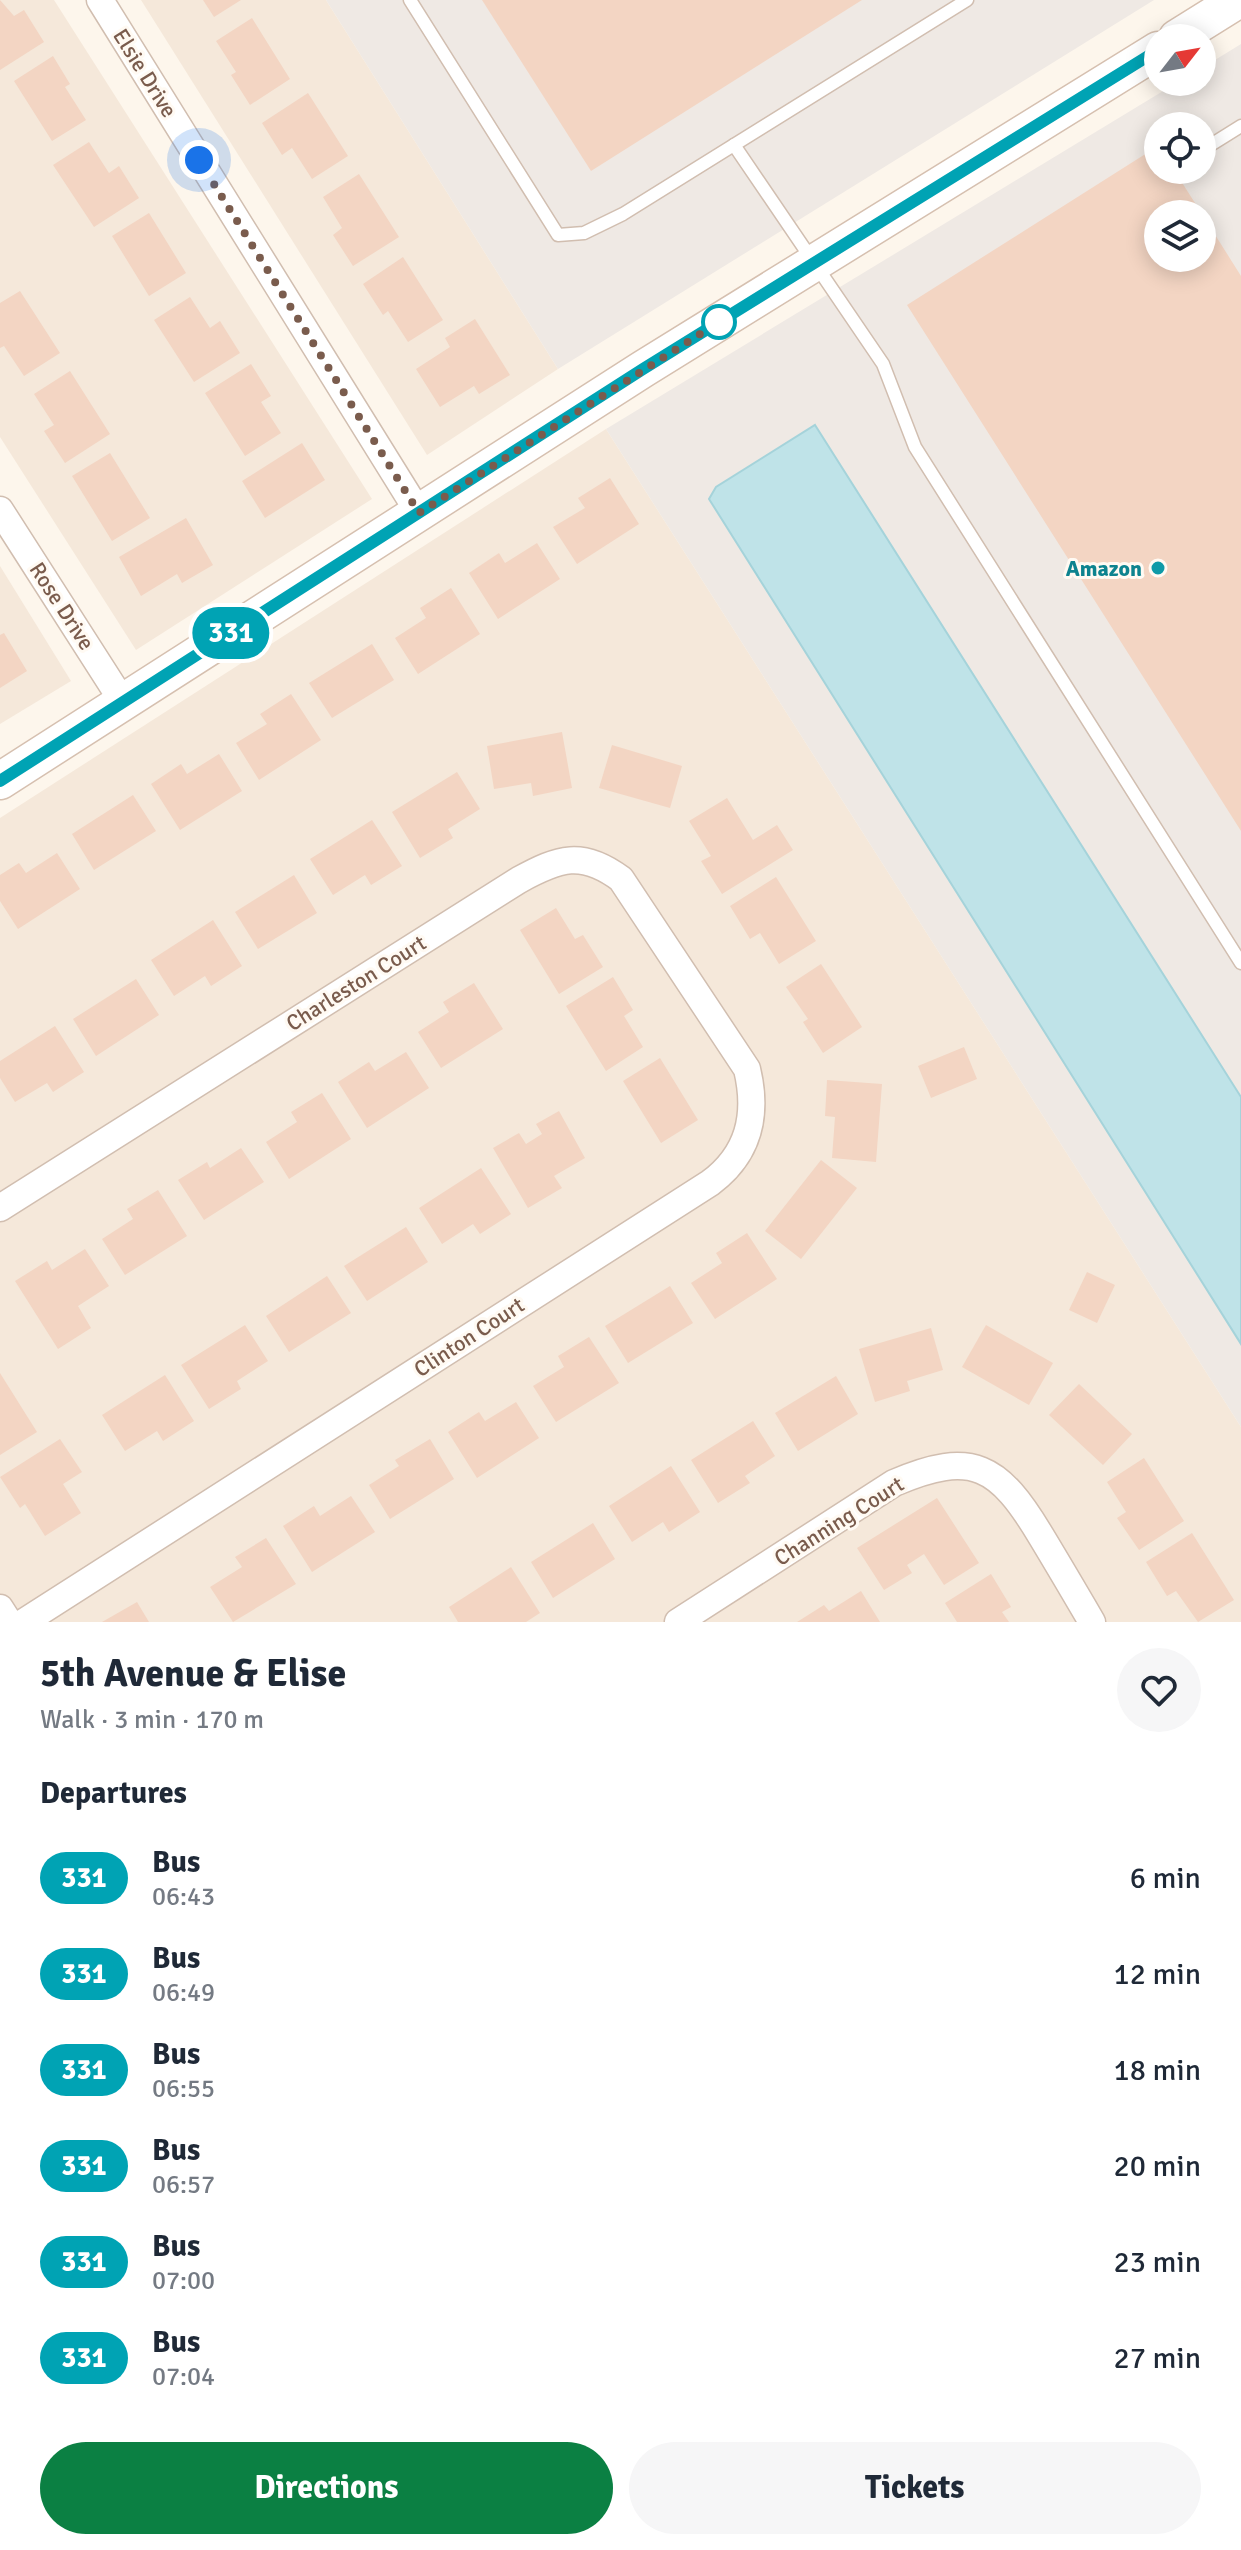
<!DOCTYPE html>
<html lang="en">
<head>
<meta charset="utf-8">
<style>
  body { margin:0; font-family:Signika,sans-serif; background:#f6f6f7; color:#1f2937; height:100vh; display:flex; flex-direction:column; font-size:30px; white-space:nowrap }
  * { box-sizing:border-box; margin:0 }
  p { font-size:26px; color:#747a83 }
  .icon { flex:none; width:44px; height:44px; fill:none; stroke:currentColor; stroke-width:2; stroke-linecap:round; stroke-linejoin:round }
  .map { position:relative; height:1622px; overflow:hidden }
  .sheet { display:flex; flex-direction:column; background:#fff; flex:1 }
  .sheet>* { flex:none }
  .badge { padding:0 16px; border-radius:26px; font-size:28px; line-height:52px }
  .needle { width:52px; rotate:59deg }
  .controls { position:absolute; left:1144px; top:24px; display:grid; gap:16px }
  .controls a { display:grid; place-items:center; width:72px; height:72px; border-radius:50%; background:#fff; box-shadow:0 4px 20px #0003; font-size:40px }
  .you { position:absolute; width:40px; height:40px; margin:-20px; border:6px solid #fff; border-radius:50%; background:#1a73e8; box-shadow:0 0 0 12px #1a73e833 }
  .map>.badge { position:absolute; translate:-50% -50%; box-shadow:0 0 0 4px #fff }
  h2 { padding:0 40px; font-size:30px; line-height:72px }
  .round { display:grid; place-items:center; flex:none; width:84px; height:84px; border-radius:42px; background:#f6f6f7 }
  .headline { display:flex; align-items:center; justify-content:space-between; height:136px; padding:0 40px }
  h1 { font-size:38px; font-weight:800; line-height:60px }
  .action { display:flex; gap:16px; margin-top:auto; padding:16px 40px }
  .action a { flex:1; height:92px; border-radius:48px; background:#0b8043; color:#fff; font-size:32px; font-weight:800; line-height:92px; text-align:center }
  .action a+a { background:#f6f6f7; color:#1f2937 }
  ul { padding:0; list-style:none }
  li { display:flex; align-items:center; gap:24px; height:96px; padding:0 40px }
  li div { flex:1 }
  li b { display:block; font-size:30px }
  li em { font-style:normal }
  li .badge { min-width:88px; font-weight:700; text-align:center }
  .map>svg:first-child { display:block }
  .residential { fill:#f5e8da }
  .industrial { fill:#efe9e4; fill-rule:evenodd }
  .water { fill:#bfe3e8; stroke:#a5d3da; stroke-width:2 }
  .building { fill:#f3d5c3 }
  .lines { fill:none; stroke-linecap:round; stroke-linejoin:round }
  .lane-casing { stroke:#d1beb0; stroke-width:15 }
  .street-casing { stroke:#d1beb0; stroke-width:29 }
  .secondary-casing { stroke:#d6c0b0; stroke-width:39 }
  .lane { stroke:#fff; stroke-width:12 }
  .street { stroke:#fff; stroke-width:26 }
  .secondary { stroke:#fff; stroke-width:36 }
  .line-casing { stroke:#fff; stroke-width:18 }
  .line { stroke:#00a3b4; stroke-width:12 }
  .walk { stroke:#7a5c4d; stroke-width:8; stroke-dasharray:0 14.4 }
  .stop-dot { fill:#fff; stroke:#00a3b4; stroke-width:4 }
  .culture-dot { fill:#0f9aa8; stroke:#fffaf3; stroke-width:3 }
  .labels { text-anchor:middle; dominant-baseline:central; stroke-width:6; stroke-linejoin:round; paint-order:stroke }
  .street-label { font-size:22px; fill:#7a5c4d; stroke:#fffaf3 }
  .culture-label { font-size:22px; font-weight:bold; fill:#0d838f; stroke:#fffaf3; text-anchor:end }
</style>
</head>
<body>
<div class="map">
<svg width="1241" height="1622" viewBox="0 0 1241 1622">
  <rect width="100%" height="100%" fill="#fdf6ec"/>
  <!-- residential -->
  <g class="residential">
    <path d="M0,0H54L372,499L136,650L0,437Z"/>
    <path d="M141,0H326L558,369L427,455Z"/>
    <path d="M606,429L1241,1427V1622H0V818Z"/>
    <path d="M0,566L71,681L0,724Z"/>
  </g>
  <!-- industrial -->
  <g class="industrial">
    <path d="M326,0H1154L558,369Z"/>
    <path d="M1241,44V1427L606,429L1178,82H1202V68ZM1158,126H1202V170H1158ZM1158,214H1202V258H1158Z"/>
  </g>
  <!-- water -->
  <path class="water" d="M815,425L1241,1097V1344L709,499L716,487Z"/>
  <!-- building -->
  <g class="building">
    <path d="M0,0L14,16L24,10L44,42L0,70Z"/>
    <path d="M203,0H241L214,17Z"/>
    <path d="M482,0H862L591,171Z"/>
    <path d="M252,18L290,79L250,105L231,75L236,72L216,41Z"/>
    <path d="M53,56L70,84L65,87L86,120L52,141L14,81Z"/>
    <path d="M308,93L348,156L312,179L292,148L282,155L262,123Z"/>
    <path d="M89,142L109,173L119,166L139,198L94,227L53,165Z"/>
    <path d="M1158,146V170H1174L1202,214H1158V258H1202V214L1241,276V831L907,305Z"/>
    <path d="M359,174L399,237L353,266L333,235L342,228L323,197Z"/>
    <path d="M149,213L186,273L149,296L112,236Z"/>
    <path d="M403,257L443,320L408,342L388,311L383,315L363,284Z"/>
    <path d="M20,291L60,353L24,376L4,346L0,348V303Z"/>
    <path d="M190,297L210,328L220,321L240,353L194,382L154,320Z"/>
    <path d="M475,319L510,375L479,394L474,386L440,407L416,369L450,347L445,338Z"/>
    <path d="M251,364L271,396L261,402L281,433L245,456L205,393Z"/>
    <path d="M70,371L110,434L65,463L44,431L54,425L34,394Z"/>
    <path d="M302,443L325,480L265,518L242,481Z"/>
    <path d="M110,453L150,518L112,541L72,476Z"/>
    <path d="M610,478L639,524L577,564L553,527L585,508L578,498Z"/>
    <path d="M186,518L213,565L182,583L177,574L141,596L119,557Z"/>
    <path d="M537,543L560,579L498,619L469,573L499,553L505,563Z"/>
    <path d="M451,588L480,634L418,674L395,638L426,618L420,608Z"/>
    <path d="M4,633L27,671L0,688V635Z"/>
    <path d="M372,644L394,680L332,718L309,683Z"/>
    <path d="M291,694L321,740L259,780L236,743L267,724L260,714Z"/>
    <path d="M562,732L572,788L533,796L531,783L494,789L487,746Z"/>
    <path d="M612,745L682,766L670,808L599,788Z"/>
    <path d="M219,754L242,791L180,830L151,784L181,764L187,774Z"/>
    <path d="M457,772L480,809L448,829L453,838L420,858L392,812Z"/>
    <path d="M133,795L156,831L94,870L72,834Z"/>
    <path d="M727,798L753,840L777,825L793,850L722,894L701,861L711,856L689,821Z"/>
    <path d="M372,820L402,866L371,885L365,875L333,895L310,859Z"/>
    <path d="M57,853L80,889L18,929L0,901V875L19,863L26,873Z"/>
    <path d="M294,875L317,913L258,949L235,912Z"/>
    <path d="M776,877L816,941L779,964L760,933L750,939L730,906Z"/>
    <path d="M556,908L575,939L583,935L603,967L559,994L520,930Z"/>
    <path d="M213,920L242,966L211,986L205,976L174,996L151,960Z"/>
    <path d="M821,964L862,1027L823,1053L803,1022L808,1019L786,987Z"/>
    <path d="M613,977L633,1010L624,1016L643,1047L606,1071L566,1006Z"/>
    <path d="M136,979L159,1015L96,1056L73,1019Z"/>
    <path d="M474,983L503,1029L441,1068L418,1032L449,1012L443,1002Z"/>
    <path d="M55,1026L84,1072L53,1092L47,1083L15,1102L0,1078V1061Z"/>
    <path d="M964,1047L977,1079L931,1098L918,1066Z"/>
    <path d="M406,1052L429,1088L367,1128L338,1082L369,1062L375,1071Z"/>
    <path d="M660,1058L698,1120L661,1143L623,1081Z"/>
    <path d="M827,1080L882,1084L876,1162L832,1158L835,1117L825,1116Z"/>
    <path d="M322,1093L351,1139L289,1179L266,1142L297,1122L291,1112Z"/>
    <path d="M559,1111L585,1158L554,1176L562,1188L528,1208L493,1148L519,1133L526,1144L542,1134L536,1124Z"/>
    <path d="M241,1148L264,1182L204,1220L178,1180L207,1162L210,1168Z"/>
    <path d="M821,1160L857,1188L801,1259L765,1231Z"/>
    <path d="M481,1168L511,1214L480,1234L473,1224L442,1244L419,1208Z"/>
    <path d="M158,1190L187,1236L125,1275L102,1239L133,1219L127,1209Z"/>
    <path d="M406,1227L428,1262L367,1301L344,1266Z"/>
    <path d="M747,1233L777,1279L715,1319L691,1283L722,1263L716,1253Z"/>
    <path d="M85,1249L109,1286L78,1306L91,1328L58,1349L15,1281L47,1261L52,1270Z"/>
    <path d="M1087,1272L1115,1285L1097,1323L1069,1310Z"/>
    <path d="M327,1276L351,1313L289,1352L266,1316Z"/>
    <path d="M670,1286L693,1323L628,1363L605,1326Z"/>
    <path d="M245,1325L268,1361L237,1381L241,1389L209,1409L181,1365Z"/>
    <path d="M986,1325L1053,1363L1029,1405L962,1367Z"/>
    <path d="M931,1328L943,1370L907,1381L910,1391L875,1402L859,1349Z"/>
    <path d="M589,1337L619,1383L556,1422L533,1386L564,1367L558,1356Z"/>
    <path d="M0,1373L37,1432L0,1455Z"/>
    <path d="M165,1375L194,1421L163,1441L157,1431L125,1451L102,1415Z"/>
    <path d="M836,1376L858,1414L798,1451L775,1413Z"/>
    <path d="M1079,1384L1132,1434L1103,1465L1049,1415Z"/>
    <path d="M516,1402L539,1438L477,1478L448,1432L479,1412L485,1421Z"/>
    <path d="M753,1421L775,1456L745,1476L750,1483L718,1503L691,1460Z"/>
    <path d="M60,1439L82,1472L63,1484L81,1513L45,1536L25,1504L20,1508L0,1477Z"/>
    <path d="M430,1439L454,1479L390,1519L369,1485L399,1466L395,1460Z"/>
    <path d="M1144,1458L1184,1521L1139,1550L1117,1518L1126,1512L1107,1482Z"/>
    <path d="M671,1466L700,1512L669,1532L663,1522L632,1542L609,1506Z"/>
    <path d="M351,1496L375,1532L312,1572L283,1526L314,1506L320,1516Z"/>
    <path d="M937,1498L979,1563L944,1585L924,1554L907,1565L912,1573L884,1590L857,1548Z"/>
    <path d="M593,1523L615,1559L553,1598L531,1562Z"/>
    <path d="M1192,1533L1234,1600L1198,1622L1176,1591L1167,1596L1146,1562Z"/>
    <path d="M266,1538L296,1584L233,1622L210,1587L242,1567L235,1557Z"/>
    <path d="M511,1567L540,1613L526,1622H458L449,1607Z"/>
    <path d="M991,1574L1011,1607L1002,1612L1009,1622H957L945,1603Z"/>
    <path d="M861,1591L880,1622H797L824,1605L829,1611Z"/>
    <path d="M137,1602L149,1622H102Z"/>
  </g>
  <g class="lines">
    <!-- lane casing -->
    <g class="lane-casing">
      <g id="lane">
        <path d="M410,0L558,235L584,233L623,214L967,0"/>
        <path d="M734,145L883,364L915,447L1241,963"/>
        <path d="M1209,146L1241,126"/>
      </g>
    </g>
    <!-- street casing -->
    <g class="street-casing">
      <g id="street">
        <path d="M100,0L419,513"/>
        <path d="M0,510L123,702"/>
        <path d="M0,1208L519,880C559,858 582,850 621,879L747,1069C758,1115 749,1154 710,1183L24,1622"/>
        <path d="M0,1608L9,1622"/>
        <path d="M678,1622L894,1483C973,1449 999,1466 1041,1536C1058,1564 1075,1593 1092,1622"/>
      </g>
    </g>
    <!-- secondary casing -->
    <g class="secondary-casing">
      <g id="secondary">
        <path d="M1177,38L1238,0"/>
        <path d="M0,781L643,369L1158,50"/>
      </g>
    </g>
    <!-- lane -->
    <use href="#lane" class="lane"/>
    <!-- street -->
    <use href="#street" class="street"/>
    <!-- secondary -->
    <use href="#secondary" class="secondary"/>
  </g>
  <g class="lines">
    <!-- line casing -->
    <g class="line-casing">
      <path id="line" d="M0,781L643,369L1158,50"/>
    </g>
    <!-- line -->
    <use href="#line" class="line"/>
    <!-- walk -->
    <path class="walk" d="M199,160L419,513L719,322"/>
  </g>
  <!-- markers -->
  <circle class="stop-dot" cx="719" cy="322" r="16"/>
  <circle class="culture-dot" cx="1158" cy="568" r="8"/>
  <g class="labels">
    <!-- street labels -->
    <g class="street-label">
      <text transform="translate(145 73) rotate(58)">Elsie Drive</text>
      <text transform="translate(62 606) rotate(57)">Rose Drive</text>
      <text transform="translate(356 983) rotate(-32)">Charleston Court</text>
      <text transform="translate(469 1337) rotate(-33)">Clinton Court</text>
      <text transform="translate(839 1521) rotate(-32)">Channing Court</text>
    </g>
    <!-- culture labels -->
    <g class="culture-label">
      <text x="1142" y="568">Amazon</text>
    </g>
  </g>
</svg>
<div class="controls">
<a><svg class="needle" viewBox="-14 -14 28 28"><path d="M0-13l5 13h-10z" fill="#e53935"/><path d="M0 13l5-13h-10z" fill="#747a83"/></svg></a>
<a><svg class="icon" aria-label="locate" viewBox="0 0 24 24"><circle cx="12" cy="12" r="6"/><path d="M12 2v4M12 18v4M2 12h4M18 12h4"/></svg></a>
<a><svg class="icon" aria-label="layers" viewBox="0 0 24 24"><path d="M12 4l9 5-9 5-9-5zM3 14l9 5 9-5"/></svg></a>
</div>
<div class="you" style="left:199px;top:160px"></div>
<b class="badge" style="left:231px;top:633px;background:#00a3b4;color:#fff">331</b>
</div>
<section class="sheet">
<div class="headline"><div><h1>5th Avenue &amp; Elise</h1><p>Walk · 3 min · 170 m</p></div><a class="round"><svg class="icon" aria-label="heart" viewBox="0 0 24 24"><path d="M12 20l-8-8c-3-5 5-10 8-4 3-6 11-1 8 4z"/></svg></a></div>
<h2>Departures</h2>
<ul>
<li><span class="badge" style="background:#00a3b4;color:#fff">331</span><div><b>Bus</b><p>06:43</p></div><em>6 min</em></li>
<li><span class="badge" style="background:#00a3b4;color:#fff">331</span><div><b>Bus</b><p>06:49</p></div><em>12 min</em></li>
<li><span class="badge" style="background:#00a3b4;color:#fff">331</span><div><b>Bus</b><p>06:55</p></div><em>18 min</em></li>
<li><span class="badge" style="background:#00a3b4;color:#fff">331</span><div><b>Bus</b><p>06:57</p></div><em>20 min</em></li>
<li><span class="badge" style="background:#00a3b4;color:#fff">331</span><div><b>Bus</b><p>07:00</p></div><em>23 min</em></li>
<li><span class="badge" style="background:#00a3b4;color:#fff">331</span><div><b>Bus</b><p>07:04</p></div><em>27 min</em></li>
</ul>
<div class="action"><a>Directions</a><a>Tickets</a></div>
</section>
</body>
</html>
